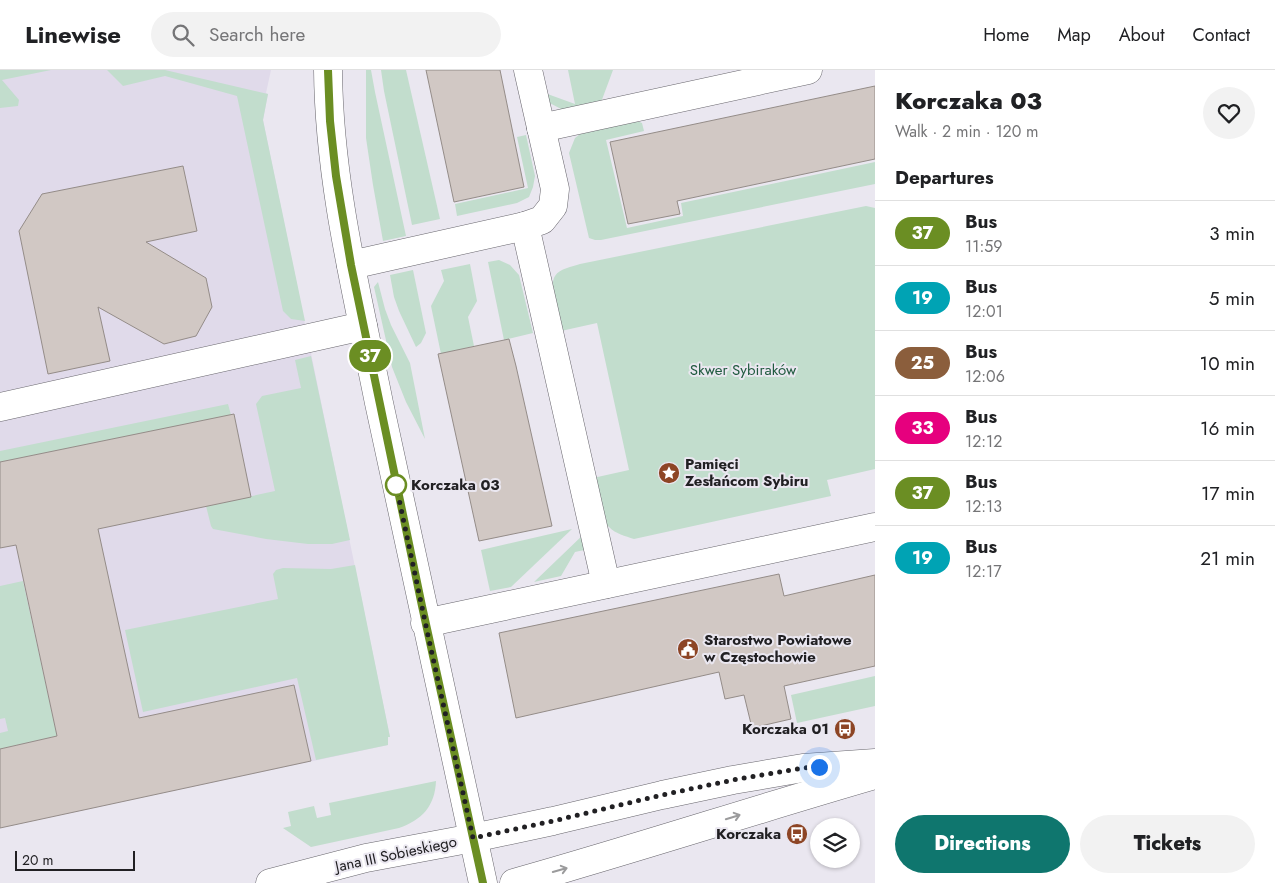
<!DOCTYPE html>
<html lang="en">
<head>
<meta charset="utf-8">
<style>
  body { margin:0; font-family:Jost,sans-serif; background:#f2f2f2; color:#202124; height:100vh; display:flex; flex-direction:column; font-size:19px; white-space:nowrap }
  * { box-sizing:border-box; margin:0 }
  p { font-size:16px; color:#757577 }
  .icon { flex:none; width:28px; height:28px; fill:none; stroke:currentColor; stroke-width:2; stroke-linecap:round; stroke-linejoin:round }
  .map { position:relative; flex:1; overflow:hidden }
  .panel { display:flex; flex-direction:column; background:#fff; width:400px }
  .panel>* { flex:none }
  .badge { padding:0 10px; border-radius:16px; font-size:18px; line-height:32px }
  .controls { position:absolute; left:810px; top:748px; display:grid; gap:10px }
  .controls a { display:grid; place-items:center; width:50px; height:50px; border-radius:50%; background:#fff; box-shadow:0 1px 4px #0004; font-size:25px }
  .scale { position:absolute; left:15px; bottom:12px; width:120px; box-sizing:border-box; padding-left:5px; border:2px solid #212023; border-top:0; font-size:14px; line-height:18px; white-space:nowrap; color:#212023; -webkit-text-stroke:4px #eae7f0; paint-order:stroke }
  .you { position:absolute; width:25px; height:25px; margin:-12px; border:4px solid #fff; border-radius:50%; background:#1a73e8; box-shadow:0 0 0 8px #1a73e833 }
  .map>.badge { position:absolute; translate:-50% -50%; box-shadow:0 0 0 2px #fff }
  h2 { padding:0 20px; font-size:19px; line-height:45px }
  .round { display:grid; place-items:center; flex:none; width:52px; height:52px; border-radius:26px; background:#f2f2f2 }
  .head { display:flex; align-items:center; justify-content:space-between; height:85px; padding:0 20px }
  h1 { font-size:24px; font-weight:800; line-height:38px }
  .action { display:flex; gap:10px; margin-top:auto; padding:10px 20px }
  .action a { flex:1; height:58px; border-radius:30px; background:#0f766e; color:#fff; font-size:20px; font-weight:800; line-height:58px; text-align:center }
  .action a+a { background:#f2f2f2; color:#202124 }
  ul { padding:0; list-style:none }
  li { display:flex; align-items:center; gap:15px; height:65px; padding:0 20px; border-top:1px solid #e0e0e0 }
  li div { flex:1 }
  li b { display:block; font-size:19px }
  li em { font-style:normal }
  li .badge { min-width:55px; font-weight:700; text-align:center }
  header { display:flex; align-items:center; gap:30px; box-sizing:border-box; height:70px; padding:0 25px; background:#fff; border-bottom:1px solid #e0e0e0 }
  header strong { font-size:24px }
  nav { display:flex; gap:28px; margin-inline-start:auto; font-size:18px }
  .search { width:350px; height:45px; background:#f2f2f2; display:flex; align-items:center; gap:12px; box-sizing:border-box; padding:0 18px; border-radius:28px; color:#757577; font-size:19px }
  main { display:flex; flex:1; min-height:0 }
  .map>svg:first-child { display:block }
  .built { fill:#e0daea }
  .green { fill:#c2ddcd }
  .building { fill:#d1c8c4; stroke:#948c88 }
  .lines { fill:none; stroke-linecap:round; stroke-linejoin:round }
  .minor-casing { stroke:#68666d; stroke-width:29 }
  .minor { stroke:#fff; stroke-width:28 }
  .oneway { stroke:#9b9b9c }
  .line-casing { stroke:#fff; stroke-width:11 }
  .line { stroke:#6b8e23; stroke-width:8 }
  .walk { stroke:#212023; stroke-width:5; stroke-dasharray:0 9 }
  .stop-dot { fill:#fff; stroke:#6b8e23; stroke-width:2.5 }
  .labels { text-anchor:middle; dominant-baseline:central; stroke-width:4; stroke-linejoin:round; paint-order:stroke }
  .park-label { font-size:15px; fill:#215b40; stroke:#eae7f0 }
  .poi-label { font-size:15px; font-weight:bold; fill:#212023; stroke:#eae7f0; text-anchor:start }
  .stop-label { font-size:15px; font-weight:bold; fill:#212023; stroke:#eae7f0; text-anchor:start }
  .street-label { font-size:15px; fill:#212023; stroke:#eae7f0 }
</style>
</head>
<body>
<header>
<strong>Linewise</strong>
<div class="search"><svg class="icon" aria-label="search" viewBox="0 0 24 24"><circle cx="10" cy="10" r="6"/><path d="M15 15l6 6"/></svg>Search here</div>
<nav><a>Home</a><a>Map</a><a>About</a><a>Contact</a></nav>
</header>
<main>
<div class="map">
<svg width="875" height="813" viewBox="0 0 875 813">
  <rect width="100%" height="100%" fill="#eae7f0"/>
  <!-- built -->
  <path class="built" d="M0,0H271L266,23L268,24L263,50L390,667H388V675L0,758Z"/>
  <!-- green -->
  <g class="green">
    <path d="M0,0H51L2,10L19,30L18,36L0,38Z"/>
    <path d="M107,0H165L268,24L263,50L305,251L291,249L283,241L237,26L165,6L123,16Z"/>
    <path d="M366,0H371L375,22L406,166L383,171L373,115L366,68Z"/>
    <path d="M381,0H406L440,149L412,155L384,21Z"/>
    <path d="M568,0H613L600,35L563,40L544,30L542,22L575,34Z"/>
    <path d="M637,51L642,53L644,61L606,70L627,158L683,146L681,133L875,92V114L601,170H595L589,168L569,83L575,68L580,64Z"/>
    <path d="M526,65L535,106L533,117L529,127L517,133L457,146L455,134L528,118L517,67Z"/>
    <path d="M866,136L875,138V399L827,410L831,426L634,469C625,466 616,464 609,457C599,448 596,421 593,408L629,400L597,253L561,261C559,248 548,216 555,206C560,198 572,197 580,194Z"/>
    <path d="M499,190L510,195L519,205L533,263L504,270L488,192Z"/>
    <path d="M470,194L477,231L468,247L474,276L441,284L431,236L444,211L441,200Z"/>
    <path d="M413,200L426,263L421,273L416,277L399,241L394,227L390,205Z"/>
    <path d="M378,212L385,239L391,255L410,293L425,369L406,332L392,297L374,217Z"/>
    <path d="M311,286L350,470L332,474H308L266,469L213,459L211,456L206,436L275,421L256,334L262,326L301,318L295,290Z"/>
    <path d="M228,334L231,345L0,392V381Z"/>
    <path d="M572,459L511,517L490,521L481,480Z"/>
    <path d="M585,463L589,479L575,482L561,506L534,512Z"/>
    <path d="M355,495L390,667H388V675L316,690L297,608L143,642L125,560L278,529L273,504L276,500L283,498L331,499Z"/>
    <path d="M23,511L57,666L0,679V663L8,661L5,648L0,649V516Z"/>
    <path d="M875,606V636L797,653L791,625Z"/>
    <path d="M436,711C435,736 422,750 399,758L311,777L283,758L291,756L288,742L314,736L317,748L331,745L329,733Z"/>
  </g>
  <!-- building -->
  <g class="building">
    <path d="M426,0H500L524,117L454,132Z"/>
    <path d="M875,16V89L677,131L680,144L628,154L610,72Z"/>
    <path d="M183,96L197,161L146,172L206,208L212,237L196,266L164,274L98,237L110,291L48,304L19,161L42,124Z"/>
    <path d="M509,269L516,296L552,456L479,471L438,284Z"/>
    <path d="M234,344L251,427L98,459L139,648L294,615L311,691L0,758V679L57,666L16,475L0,478V392Z"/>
    <path d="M779,504L784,526L875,505V596L784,616L791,649L752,658L744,625L725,629L719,602L516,648L499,563Z"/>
  </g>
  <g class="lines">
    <!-- minor casing -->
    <g class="minor-casing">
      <g id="minor">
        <path d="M328,0C329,113 357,223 379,333C413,493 447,653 483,813"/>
        <path d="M541,58L808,0"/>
        <path d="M525,156L606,514"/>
        <path d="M351,195L525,156L542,150L553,136L555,119L528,0"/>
        <path d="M0,337L363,256"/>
        <path d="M425,553L875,457"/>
        <path d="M270,813L366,788L473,768L553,751L662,725L733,710L803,698L875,693"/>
        <path d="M514,813C635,779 754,740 875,705"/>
      </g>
    </g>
    <!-- minor -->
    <use href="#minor" class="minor"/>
  </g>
  <!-- one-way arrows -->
  <defs><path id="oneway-shaft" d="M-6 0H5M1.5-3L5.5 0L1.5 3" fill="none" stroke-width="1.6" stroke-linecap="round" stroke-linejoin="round" transform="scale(1.25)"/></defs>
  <g class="oneway">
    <use href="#oneway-shaft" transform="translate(733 747) rotate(-17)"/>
    <use href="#oneway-shaft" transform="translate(560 800) rotate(-16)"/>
  </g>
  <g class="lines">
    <!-- line casing -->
    <g class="line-casing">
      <path id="line" d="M328,0L330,51L336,106L351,195L422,536L483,813"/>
    </g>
    <!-- line -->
    <use href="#line" class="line"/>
    <!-- walk -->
    <path class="walk" d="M396,415L429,570L473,768L553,751L662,725L733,710L804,698L819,697"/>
  </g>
  <!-- icons -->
  <defs>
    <g id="sight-disc" transform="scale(1.125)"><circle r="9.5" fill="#8d4525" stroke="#eae7f0"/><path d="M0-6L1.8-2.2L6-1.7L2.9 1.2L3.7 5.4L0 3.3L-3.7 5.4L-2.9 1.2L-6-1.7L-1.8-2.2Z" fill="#fff"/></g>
    <g id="civic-disc" transform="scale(1.125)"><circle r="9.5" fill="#8d4525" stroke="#eae7f0"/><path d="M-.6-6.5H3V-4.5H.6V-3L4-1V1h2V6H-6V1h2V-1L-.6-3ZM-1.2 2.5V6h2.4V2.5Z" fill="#fff"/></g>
    <g id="bus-disc" transform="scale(1.125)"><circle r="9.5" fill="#8d4525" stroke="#eae7f0"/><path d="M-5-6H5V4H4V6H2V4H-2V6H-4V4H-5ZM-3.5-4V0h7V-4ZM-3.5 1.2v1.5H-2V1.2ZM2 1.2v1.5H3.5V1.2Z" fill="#fff"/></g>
  </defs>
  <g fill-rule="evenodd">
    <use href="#sight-disc" x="669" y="403"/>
    <use href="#civic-disc" x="688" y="579"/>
    <use href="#bus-disc" x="845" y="659"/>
    <use href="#bus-disc" x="797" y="764"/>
  </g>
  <!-- markers -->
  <circle class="stop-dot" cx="396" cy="415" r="10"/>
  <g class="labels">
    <!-- park labels -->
    <g class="park-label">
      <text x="743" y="300">Skwer Sybiraków</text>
    </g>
    <!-- poi labels -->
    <g class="poi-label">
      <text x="685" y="394">Pamięci<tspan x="685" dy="17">Zesłańcom Sybiru</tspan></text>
      <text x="704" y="570">Starostwo Powiatowe<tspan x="704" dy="17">w Częstochowie</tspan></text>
      <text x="829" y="659" text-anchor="end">Korczaka 01</text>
      <text x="781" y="764" text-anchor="end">Korczaka</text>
    </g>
    <!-- stop labels -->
    <g class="stop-label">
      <text x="411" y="415">Korczaka 03</text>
    </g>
    <!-- street labels -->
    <g class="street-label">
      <text transform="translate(396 784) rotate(-12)">Jana III Sobieskiego</text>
    </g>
  </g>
</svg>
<div class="controls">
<a><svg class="icon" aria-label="layers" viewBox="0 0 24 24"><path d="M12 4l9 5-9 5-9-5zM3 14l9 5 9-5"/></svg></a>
</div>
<div class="scale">20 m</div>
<div class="you" style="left:819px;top:697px"></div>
<b class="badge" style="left:370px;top:286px;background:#6b8e23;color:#fff">37</b>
</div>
<section class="panel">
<div class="head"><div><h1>Korczaka 03</h1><p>Walk · 2 min · 120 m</p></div><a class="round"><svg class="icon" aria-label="heart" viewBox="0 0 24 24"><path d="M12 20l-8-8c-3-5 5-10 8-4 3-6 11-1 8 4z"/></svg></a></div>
<h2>Departures</h2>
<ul>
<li><span class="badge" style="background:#6b8e23;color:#fff">37</span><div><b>Bus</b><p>11:59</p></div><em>3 min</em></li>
<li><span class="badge" style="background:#00a3b4;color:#fff">19</span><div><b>Bus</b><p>12:01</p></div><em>5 min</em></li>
<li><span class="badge" style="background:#8b5e3c;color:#fff">25</span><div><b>Bus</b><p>12:06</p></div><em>10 min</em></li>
<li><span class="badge" style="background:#e6007e;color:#fff">33</span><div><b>Bus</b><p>12:12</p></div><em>16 min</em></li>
<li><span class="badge" style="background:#6b8e23;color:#fff">37</span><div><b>Bus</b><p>12:13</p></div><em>17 min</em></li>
<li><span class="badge" style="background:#00a3b4;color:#fff">19</span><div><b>Bus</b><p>12:17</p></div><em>21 min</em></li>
</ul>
<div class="action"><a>Directions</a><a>Tickets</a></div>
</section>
</main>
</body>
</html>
